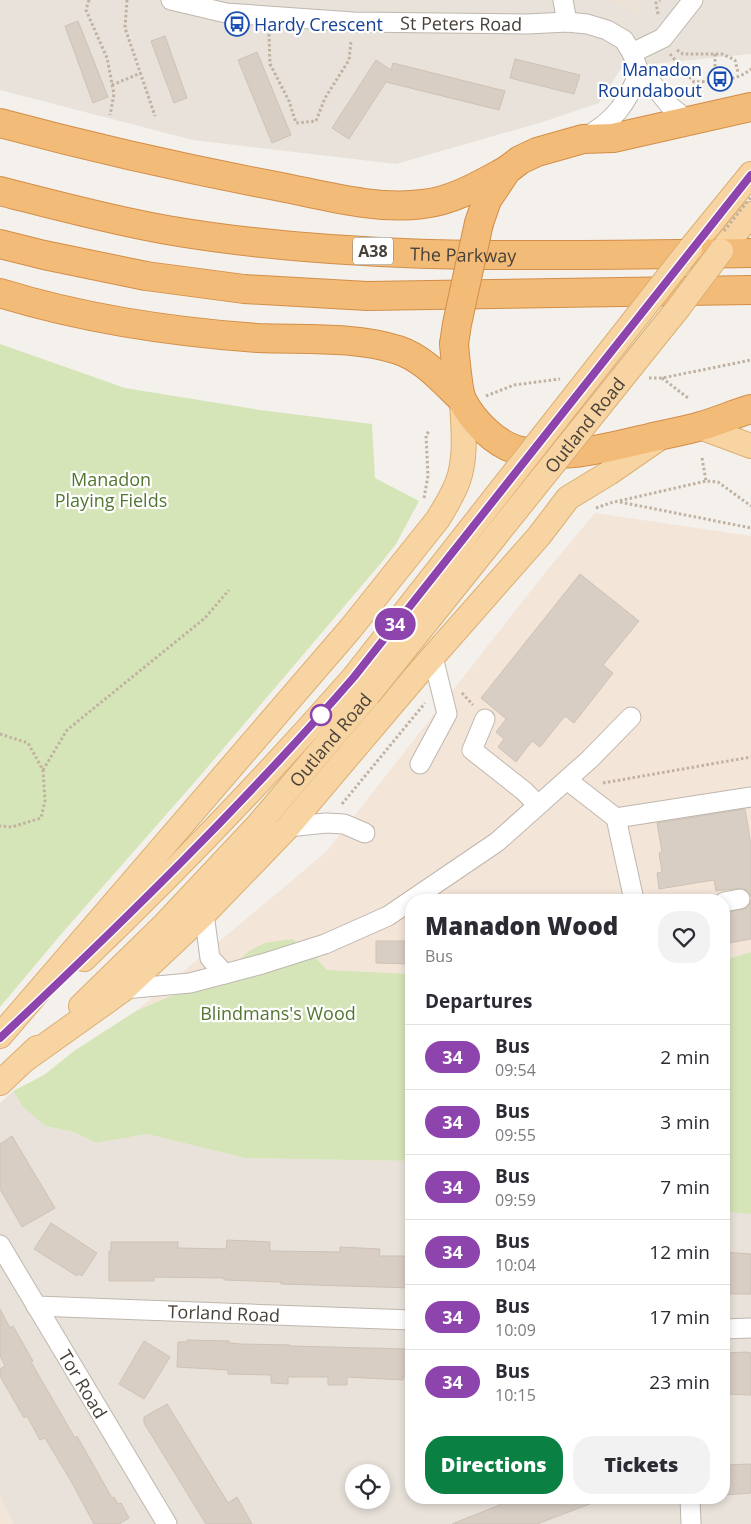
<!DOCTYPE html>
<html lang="en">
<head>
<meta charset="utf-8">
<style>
  body { margin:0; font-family:"Open Sans",sans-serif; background:#f2f2f3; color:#2b2b33; height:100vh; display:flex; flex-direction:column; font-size:19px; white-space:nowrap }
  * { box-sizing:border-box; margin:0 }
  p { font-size:16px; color:#7c7c81 }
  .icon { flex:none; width:28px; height:28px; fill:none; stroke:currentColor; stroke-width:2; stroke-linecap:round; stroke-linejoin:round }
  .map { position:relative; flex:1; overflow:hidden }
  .sheet { position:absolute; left:405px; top:894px; width:325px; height:610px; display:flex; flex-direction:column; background:#fff; border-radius:20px; box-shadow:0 2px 8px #0003 }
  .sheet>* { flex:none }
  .badge { padding:0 10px; border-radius:16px; font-size:18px; line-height:32px }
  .tools { position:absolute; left:345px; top:1464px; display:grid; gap:10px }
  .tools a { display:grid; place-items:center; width:45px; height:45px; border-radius:50%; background:#fff; box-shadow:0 2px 8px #0003; font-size:25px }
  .map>.badge { position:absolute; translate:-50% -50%; box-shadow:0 0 0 2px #fff }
  h2 { padding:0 20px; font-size:19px; line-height:45px }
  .round { display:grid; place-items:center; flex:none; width:52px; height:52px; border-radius:20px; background:#f2f2f3 }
  .headline { display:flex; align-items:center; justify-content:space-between; height:85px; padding:0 20px }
  h1 { font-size:24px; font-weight:800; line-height:38px }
  .button { display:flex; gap:10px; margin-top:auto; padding:10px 20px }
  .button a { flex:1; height:58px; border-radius:20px; background:#0b8043; color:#fff; font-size:20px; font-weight:800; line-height:58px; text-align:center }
  .button a+a { background:#f2f2f3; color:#2b2b33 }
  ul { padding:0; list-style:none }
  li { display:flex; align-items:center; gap:15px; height:65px; padding:0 20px; border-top:1px solid #e1e1e2 }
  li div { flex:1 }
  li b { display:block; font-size:19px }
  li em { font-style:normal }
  li .badge { min-width:55px; font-weight:700; text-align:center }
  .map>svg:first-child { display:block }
  .residential { fill:#e8e2da; fill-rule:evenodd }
  .commercial { fill:#f4e5d9 }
  .education { fill:#ece3d6 }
  .green { fill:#d6e5b8 }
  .building { fill:#d8cec4; stroke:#cfc2b5 }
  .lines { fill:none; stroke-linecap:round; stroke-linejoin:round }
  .minor-casing { stroke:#bfb7ae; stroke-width:21 }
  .major-casing { stroke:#dbaf72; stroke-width:26 }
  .highway-casing { stroke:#d28e48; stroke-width:30 }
  .path { stroke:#c0b1a1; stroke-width:3; stroke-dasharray:2.5 2.5; stroke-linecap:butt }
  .minor { stroke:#fff; stroke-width:19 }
  .major { stroke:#f7d4a2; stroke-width:24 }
  .highway { stroke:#f3bb78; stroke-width:28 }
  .major-bridge-casing { stroke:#dbaf72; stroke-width:26; stroke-linecap:butt }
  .highway-bridge-casing { stroke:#d28e48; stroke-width:30; stroke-linecap:butt }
  .path-bridge { stroke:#c0b1a1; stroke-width:3; stroke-dasharray:2.5 2.5; stroke-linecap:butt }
  .major-bridge { stroke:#f7d4a2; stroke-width:24 }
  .highway-bridge { stroke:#f3bb78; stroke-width:28 }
  .line-casing { stroke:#fff; stroke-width:11 }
  .line { stroke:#8e44ad; stroke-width:8 }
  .stop-dot { fill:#fff; stroke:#8e44ad; stroke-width:2.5 }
  .labels { text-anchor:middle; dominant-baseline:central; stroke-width:4.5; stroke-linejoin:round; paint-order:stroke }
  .shield { fill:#fff; stroke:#7f7a74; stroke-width:1 }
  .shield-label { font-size:16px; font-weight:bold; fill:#484139 }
  .street-label { font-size:18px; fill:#484139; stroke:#fff }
  .transit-label { font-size:18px; fill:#164399; stroke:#fff; text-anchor:start }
  .park-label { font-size:18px; fill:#537630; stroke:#fff }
</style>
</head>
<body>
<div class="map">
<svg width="751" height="1524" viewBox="0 0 751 1524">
  <rect width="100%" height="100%" fill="#f4f0eb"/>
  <!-- residential -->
  <g class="residential">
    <path d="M0,0H751V54L622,67L599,103L546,121L396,164L193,140L0,90Z"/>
    <path d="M13,1091L23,1107L45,1126L74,1132L96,1143L147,1134L245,1158L411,1161V1498H724V1212L751,1214V1524H13L0,1495V1103ZM354,1472H381V1500H354Z"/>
  </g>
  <!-- commercial -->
  <g class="commercial">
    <path d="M595,513L751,536V952L724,960V900H411V974L327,970L308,949L168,997L136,1011L326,852L548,569Z"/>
    <path d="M0,1495L13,1524H0Z"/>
  </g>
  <!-- education -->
  <g class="education">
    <path d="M311,0H557L311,1Z"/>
    <path d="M606,0H636L643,16Z"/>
  </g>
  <!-- green -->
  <g class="green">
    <path d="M0,344L125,388L260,410L372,424L375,478L419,501L396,544L381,563L200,776L63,932L0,1007Z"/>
    <path d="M292,939L308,949L327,970L411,974V1161L245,1158L147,1134L96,1143L74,1132L45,1126L23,1107L13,1091L44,1075L74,1051L136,1011L168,997L216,982L249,951L265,943Z"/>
    <path d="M751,952V1214L724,1212V960Z"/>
  </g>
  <!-- building -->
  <g class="building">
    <path d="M78,21L108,97L93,103L65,26Z"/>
    <path d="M165,36L187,98L174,103L151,41Z"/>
    <path d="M257,52L291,135L272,143L238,60Z"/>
    <path d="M515,59L580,75L574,94L510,78Z"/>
    <path d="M376,60L391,70L393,63L505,91L499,110L386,82L349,139L332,128Z"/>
    <path d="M580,574L639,621L603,665L613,673L574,723L565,716L540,747L532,741L516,762L498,747L504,739L496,732L506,719L481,698Z"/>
    <path d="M745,809L751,844V897L748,891L743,888L716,891L714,880L659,889L657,873L662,872L659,853L662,852L657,823Z"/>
    <path d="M751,899V939L724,944V913L747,908L750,903Z"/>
    <path d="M376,941H411V964L376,963Z"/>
    <path d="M12,1136L55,1208L22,1227L0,1189V1144Z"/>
    <path d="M51,1223L97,1253L82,1276L79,1274L77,1276L34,1249Z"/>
    <path d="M227,1240L270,1242V1251L340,1252V1247L380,1249L379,1256H411V1288L281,1284V1282L224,1280V1278L154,1277V1281H109V1251H111V1242H178V1248L226,1249Z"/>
    <path d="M724,1252L751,1254V1294H724Z"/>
    <path d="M0,1309L10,1328L13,1326L33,1361L31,1362L75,1438L77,1436L112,1498L114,1497L118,1504L121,1503L129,1518L119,1524H94L71,1481L45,1438L40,1440L27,1416L24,1418L0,1376V1369L5,1366L0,1356Z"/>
    <path d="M187,1340L229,1341V1343L241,1344L290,1345V1346L407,1349L405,1377H403V1380L347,1377V1385H328V1377H288V1384L271,1383V1375L228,1374V1370L177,1367L178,1342H187Z"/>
    <path d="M144,1341L170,1357L144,1399L119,1384Z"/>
    <path d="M747,1352L751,1353V1395L724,1394V1353Z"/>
    <path d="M167,1404L228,1503L237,1497L252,1524H206L144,1423V1417Z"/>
    <path d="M751,1464V1493L724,1495V1465Z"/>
    <path d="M517,1498H603V1499L537,1524H452Z"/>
  </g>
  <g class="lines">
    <!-- minor casing -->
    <g class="minor-casing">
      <g id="minor">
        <path id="s1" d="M171,0L226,13L353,22L527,24L567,22L587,24L607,30L624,40L632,53L639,72L650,81L671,107L690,122"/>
        <path d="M563,0L567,22"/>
        <path d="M632,53L663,38L693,0"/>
        <path d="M584,138C614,121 627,104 639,72"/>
        <path d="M485,719L472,750L524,791L538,805"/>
        <path d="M420,764L447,714L433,657"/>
        <path d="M567,780L616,818L751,797"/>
        <path d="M616,818L634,900"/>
        <path d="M288,827L326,823L344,824L365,833"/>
        <path d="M724,902L740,899"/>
        <path d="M204,914L210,958L225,974"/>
        <path d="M124,989L190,983L262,964L325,944L388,916L497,842L590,759L631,717"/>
        <path id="s2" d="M0,1245L167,1524"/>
        <path id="s3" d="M36,1306L411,1320"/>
        <path d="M724,1329L751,1328"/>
        <path d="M690,1498L691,1524"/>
      </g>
    </g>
    <!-- major casing -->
    <g class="major-casing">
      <g id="major">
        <path d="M690,249L751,174"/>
        <path d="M721,251L751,214"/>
        <path d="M700,427L751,446"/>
        <path d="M84,959C178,869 268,775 354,677"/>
        <path id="s4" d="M81,1006L165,924L258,825L368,695"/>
        <path d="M0,1036L351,628L438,519C445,507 453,495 458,481C467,456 463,426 462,399"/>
        <path d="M26,1059L124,989L204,914L288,827L421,670L539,536L568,498L609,473L661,437"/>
        <path d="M0,1083L37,1048"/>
      </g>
    </g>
    <!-- highway casing -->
    <g class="highway-casing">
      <g id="highway">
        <path d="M0,123C93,148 186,169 281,187C327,196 376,210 423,204C453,201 481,184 507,170"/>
        <path id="s5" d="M0,191C55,205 110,220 167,230C359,263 557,255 751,253"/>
        <path d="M479,223L487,200L507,170L520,160L537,152L583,139L613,138L751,107"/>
        <path d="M0,244L44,255L146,276L244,289L367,296L751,290"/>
        <path d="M0,293C81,318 174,332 258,338C303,340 355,336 398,350C423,358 442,380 461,398"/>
        <path d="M454,344C455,355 458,390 462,400C473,421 494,443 517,450C560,461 607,448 649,438C666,434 684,431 701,426C718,421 734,414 751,409"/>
      </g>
    </g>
    <!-- path -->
    <g class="path">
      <path d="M89,0L86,10L107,58L114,94L110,115"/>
      <path d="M127,0L125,28L155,116"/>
      <path d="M658,14L656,3L660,0"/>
      <path d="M269,34L270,64L289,101L296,123L316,121L325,98L349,60L351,41"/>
      <path d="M677,50L683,54H722L735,60L738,72"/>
      <path d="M670,54L694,82C713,81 736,82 751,69"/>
      <path d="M715,54V81"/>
      <path d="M112,85L141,73"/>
      <path d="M649,378H662L751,360"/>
      <path d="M662,378L688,398"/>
      <path d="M486,396L514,385L560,379"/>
      <path d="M702,458L706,481"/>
      <path d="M424,498L428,476L426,435L430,430"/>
      <path d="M620,502L751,528"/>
      <path d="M596,508L610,503L706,481L718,482L751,506"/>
      <path d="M462,693L473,705"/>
      <path d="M0,734L28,743L43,770L45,801L41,818L12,827L0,826"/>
      <path d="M43,770L67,730L205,618L229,590"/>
      <path d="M603,783L751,757"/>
      <path d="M342,804L425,703"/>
    </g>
    <!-- minor -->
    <use href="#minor" class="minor"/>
    <!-- major -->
    <use href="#major" class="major"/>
    <!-- highway -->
    <use href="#highway" class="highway"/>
    <!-- major-bridge casing -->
    <g class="major-bridge-casing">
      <g id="major-bridge">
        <path d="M354,677L690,249"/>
        <path id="s6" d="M368,695L679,307L721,251"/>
      </g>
    </g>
    <!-- highway-bridge casing -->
    <g class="highway-bridge-casing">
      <path id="highway-bridge" d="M454,344L457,324L479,223"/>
    </g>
    <!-- path-bridge -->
    <path class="path-bridge" d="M724,231L751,197"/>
    <!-- major-bridge -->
    <use href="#major-bridge" class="major-bridge"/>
    <!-- highway-bridge -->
    <use href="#highway-bridge" class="highway-bridge"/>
  </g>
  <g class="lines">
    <!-- line casing -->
    <g class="line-casing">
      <path id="line" d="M0,1038C123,922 243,805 354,677L751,175"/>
    </g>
    <!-- line -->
    <use href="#line" class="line"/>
  </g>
  <!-- icons -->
  <defs>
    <g id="bus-ring" transform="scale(1.25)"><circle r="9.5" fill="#fff" stroke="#1a4fb4" stroke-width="1.5"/><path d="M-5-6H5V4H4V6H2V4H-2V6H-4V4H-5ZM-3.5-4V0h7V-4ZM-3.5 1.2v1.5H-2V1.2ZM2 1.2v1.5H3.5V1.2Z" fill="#1a4fb4"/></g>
  </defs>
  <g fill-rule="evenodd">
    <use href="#bus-ring" x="237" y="24"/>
    <use href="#bus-ring" x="720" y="79"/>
  </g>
  <!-- markers -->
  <circle class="stop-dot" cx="321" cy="715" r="10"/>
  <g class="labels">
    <!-- shield labels -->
    <rect class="shield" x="353" y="237.5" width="40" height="27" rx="4"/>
    <g class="shield-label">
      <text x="373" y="251">A38</text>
    </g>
    <!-- street labels -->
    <g class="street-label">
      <text stroke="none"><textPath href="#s1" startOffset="292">St Peters Road</textPath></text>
      <text stroke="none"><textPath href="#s5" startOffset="469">The Parkway</textPath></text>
      <text stroke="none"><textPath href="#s6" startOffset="346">Outland Road</textPath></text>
      <text stroke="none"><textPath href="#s4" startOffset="365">Outland Road</textPath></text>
      <text stroke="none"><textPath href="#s3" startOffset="188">Torland Road</textPath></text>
      <text stroke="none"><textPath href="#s2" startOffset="162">Tor Road</textPath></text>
    </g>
    <!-- transit labels -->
    <g class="transit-label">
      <text x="254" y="24">Hardy Crescent</text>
      <text x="702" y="69" text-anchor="end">Manadon<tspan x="702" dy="21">Roundabout</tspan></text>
    </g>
    <!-- park labels -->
    <g class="park-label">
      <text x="111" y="479">Manadon<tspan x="111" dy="21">Playing Fields</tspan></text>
      <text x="278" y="1013">Blindmans's Wood</text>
    </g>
  </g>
</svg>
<div class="tools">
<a><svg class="icon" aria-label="locate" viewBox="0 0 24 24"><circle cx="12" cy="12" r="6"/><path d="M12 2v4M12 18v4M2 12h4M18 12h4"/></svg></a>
</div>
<b class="badge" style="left:395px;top:624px;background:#8e44ad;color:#fff">34</b>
<section class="sheet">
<div class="headline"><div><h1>Manadon Wood</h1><p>Bus</p></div><a class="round"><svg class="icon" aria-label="heart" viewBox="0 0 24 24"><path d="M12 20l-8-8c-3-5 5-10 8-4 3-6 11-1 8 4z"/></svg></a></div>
<h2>Departures</h2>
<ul>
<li><span class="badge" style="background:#8e44ad;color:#fff">34</span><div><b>Bus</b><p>09:54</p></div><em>2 min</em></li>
<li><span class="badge" style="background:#8e44ad;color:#fff">34</span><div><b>Bus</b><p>09:55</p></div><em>3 min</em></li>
<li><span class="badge" style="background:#8e44ad;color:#fff">34</span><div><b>Bus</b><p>09:59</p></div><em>7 min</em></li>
<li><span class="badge" style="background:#8e44ad;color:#fff">34</span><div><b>Bus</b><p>10:04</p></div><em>12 min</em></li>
<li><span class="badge" style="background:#8e44ad;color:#fff">34</span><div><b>Bus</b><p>10:09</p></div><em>17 min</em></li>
<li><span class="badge" style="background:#8e44ad;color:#fff">34</span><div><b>Bus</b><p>10:15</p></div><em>23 min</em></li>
</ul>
<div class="button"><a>Directions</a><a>Tickets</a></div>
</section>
</div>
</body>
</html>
